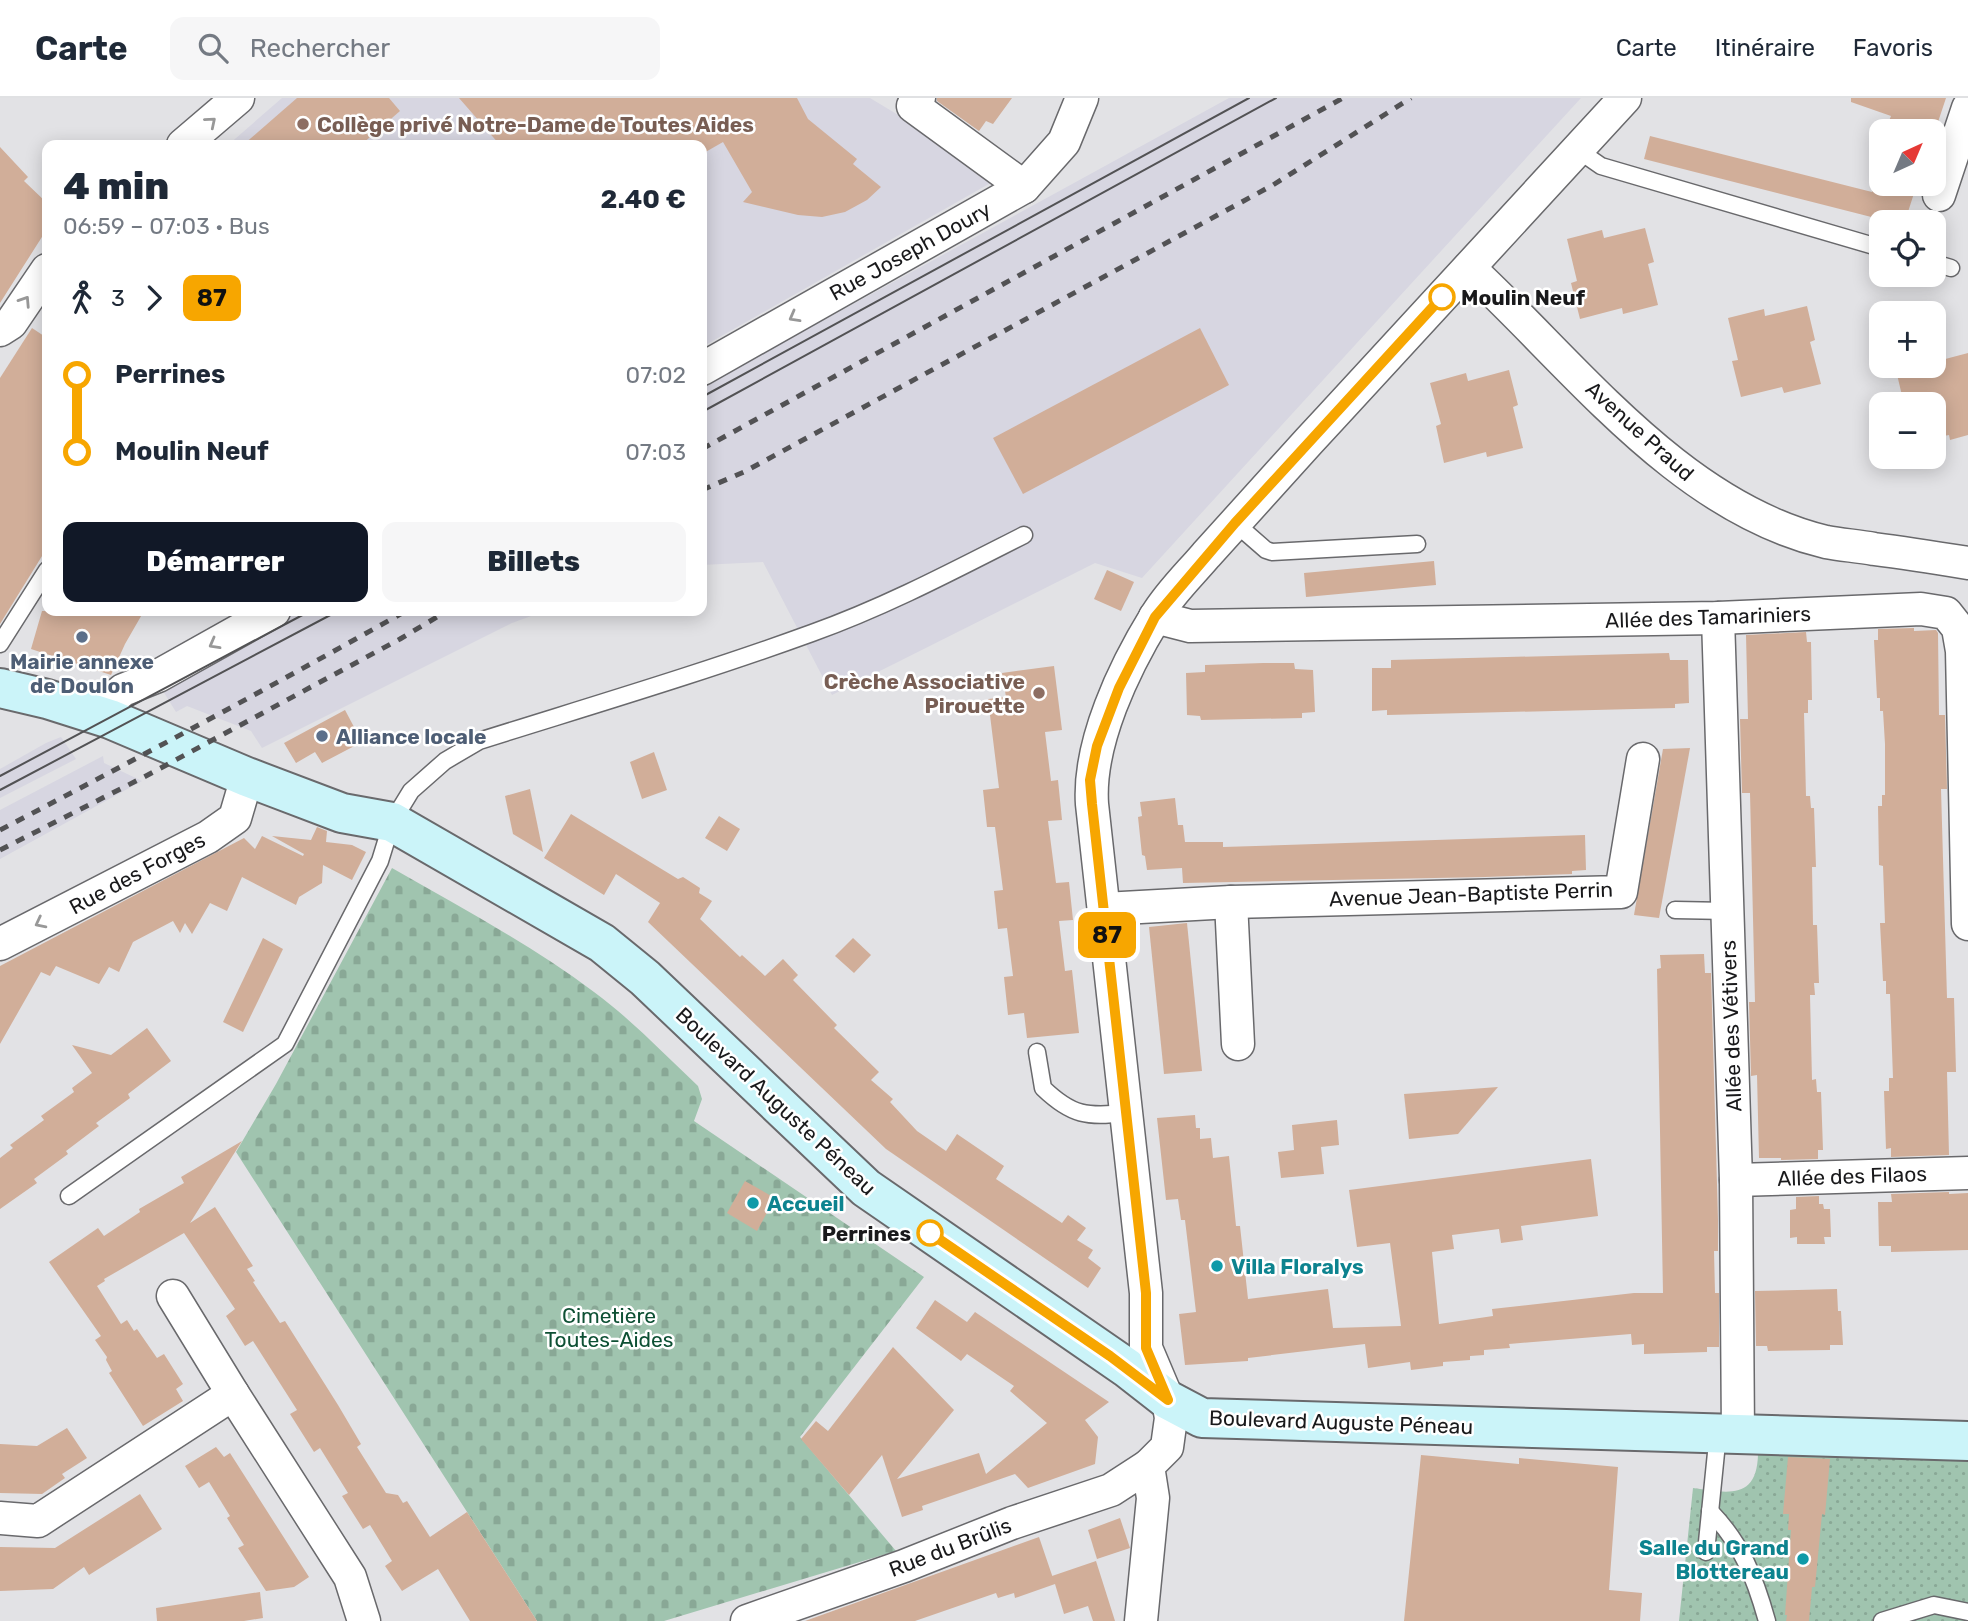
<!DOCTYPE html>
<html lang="fr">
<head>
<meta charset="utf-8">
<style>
  body { margin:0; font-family:Rubik,sans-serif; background:#f6f6f7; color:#1f2937; height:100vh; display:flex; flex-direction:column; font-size:26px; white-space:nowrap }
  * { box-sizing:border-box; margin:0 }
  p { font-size:23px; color:#747a83 }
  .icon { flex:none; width:38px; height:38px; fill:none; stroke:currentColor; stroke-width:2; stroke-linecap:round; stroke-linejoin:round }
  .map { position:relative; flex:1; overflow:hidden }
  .drawer { position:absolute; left:42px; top:42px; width:665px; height:476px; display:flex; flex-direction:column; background:#fff; border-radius:14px; box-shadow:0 4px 18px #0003 }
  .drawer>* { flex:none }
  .badge { padding:0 14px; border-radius:10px; font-size:24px; line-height:46px }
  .needle { width:46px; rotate:44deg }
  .buttons { position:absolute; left:1869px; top:21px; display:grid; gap:14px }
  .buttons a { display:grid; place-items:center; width:77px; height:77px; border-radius:14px; background:#fff; box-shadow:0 4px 18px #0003; font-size:35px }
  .map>.badge { position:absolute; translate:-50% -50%; box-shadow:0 0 0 4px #fff }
  .legs { display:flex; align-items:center; gap:10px; height:77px; padding:0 21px; font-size:23px }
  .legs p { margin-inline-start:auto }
  .overview { display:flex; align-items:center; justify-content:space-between; height:119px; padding:0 21px }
  h1 { font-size:38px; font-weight:800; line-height:52px }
  .button { display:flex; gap:14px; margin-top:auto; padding:14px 21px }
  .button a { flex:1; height:80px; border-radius:14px; background:#111827; color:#fff; font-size:28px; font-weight:800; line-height:80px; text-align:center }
  .button a+a { background:#f6f6f7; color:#1f2937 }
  ul { padding:0 21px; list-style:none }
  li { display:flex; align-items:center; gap:24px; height:77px; font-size:26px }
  li i { display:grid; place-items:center; width:10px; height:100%; margin:0 9px; background:currentColor }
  li i::after { content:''; width:18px; height:18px; margin:-9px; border:5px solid; border-radius:50%; background:#fff }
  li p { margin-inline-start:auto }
  li:first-child i { background:linear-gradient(#0000 50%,currentColor 0) }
  li:last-child i { background:linear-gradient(currentColor 50%,#0000 0) }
  header { display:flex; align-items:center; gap:42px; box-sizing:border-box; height:98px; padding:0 35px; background:#fff; border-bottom:2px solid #e0e1e3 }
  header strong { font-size:33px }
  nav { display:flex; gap:38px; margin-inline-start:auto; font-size:24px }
  .search { width:490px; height:63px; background:#f6f6f7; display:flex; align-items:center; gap:18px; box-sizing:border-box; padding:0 24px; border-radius:14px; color:#747a83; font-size:26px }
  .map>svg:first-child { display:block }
  .built { fill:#d7d6e1 }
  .cemetery { fill:url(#cemetery-stones) }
  .park { fill:url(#park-dots) }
  .building { fill:#d1ae99 }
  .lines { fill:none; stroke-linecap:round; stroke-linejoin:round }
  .lane-casing { stroke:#69696c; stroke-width:19 }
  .street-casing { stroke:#69696c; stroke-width:35 }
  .secondary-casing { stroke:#69696c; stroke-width:42 }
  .lane { stroke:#fff; stroke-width:16 }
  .street { stroke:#fff; stroke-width:32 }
  .secondary { stroke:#cbf4f9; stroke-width:38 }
  .tram { stroke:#525254; stroke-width:2 }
  .rail { stroke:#525254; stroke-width:5; stroke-dasharray:9 9; stroke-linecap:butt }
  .oneway { stroke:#989898 }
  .line-1-casing { stroke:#fff; stroke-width:16 }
  .line-1 { stroke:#f7a600; stroke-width:10 }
  .education-dot { fill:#8d6e63; stroke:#fff; stroke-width:2.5 }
  .stop-1-dot { fill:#fff; stroke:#f7a600; stroke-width:3.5 }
  .service-dot { fill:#5c6f8a; stroke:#fff; stroke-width:2.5 }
  .culture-dot { fill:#0f9aa8; stroke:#fff; stroke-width:2.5 }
  .labels { text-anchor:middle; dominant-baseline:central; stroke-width:5; stroke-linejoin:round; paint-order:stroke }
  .education-label { font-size:21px; font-weight:bold; fill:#785e54; stroke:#fff; text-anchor:start }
  .street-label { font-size:21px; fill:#19191b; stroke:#fff }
  .stop-label { font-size:21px; font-weight:bold; fill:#19191b; stroke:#fff; text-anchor:start }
  .service-label { font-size:21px; font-weight:bold; fill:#4e5e75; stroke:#fff }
  .culture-label { font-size:21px; font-weight:bold; fill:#0d838f; stroke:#fff; text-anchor:start }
  .park-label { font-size:21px; fill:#0e5034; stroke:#fff }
</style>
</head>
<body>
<header>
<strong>Carte</strong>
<div class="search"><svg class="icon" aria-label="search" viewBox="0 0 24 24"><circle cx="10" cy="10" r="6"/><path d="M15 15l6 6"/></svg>Rechercher</div>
<nav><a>Carte</a><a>Itinéraire</a><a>Favoris</a></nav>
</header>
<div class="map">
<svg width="1968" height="1523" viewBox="0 0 1968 1523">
  <defs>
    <pattern id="cemetery-stones" width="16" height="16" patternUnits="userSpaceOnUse" patternTransform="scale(1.75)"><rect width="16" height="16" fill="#a0c4af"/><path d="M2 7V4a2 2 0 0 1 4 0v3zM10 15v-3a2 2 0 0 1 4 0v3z" fill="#89a896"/></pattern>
    <pattern id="park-dots" width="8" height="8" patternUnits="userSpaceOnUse" patternTransform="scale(1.75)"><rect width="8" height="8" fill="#a0c4af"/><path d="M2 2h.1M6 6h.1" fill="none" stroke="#89a896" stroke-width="1.8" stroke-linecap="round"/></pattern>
  </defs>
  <rect width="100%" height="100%" fill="#e2e2e5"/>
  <!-- built -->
  <g class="built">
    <path d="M282,0H870L1001,79L702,249V47H228Z"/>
    <path d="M1229,0H1581L1142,480L1095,465L832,597L763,464L702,467V289Z"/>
    <path d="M292,513H545L512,525L262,650L251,633L187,608L176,614L158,585Z"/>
    <path d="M61,639L76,661L0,700V671L46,645Z"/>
    <path d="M103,658L104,665L142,683L0,761V712Z"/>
  </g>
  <!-- cemetery -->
  <path class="cemetery" d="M392,770C460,809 531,847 594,894C632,922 664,956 698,988L702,1001L694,1023L924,1179L800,1339L896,1453L664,1523H537L236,1054L276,986Z"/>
  <!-- park -->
  <path class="park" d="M1758,1356L1968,1361V1523H1679L1693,1390C1728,1395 1757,1402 1758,1356Z"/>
  <!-- building -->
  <g class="building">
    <path d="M297,0H389L400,13L361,47H243Z"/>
    <path d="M459,0H797L808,21L857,61L853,66L881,89L867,102L845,114L822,119L798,117L743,104L752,94L723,44L702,56V47H500Z"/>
    <path d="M937,0H1012L993,26L986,23L979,33L937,3Z"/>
    <path d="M1851,0H1946L1935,33H1885L1891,18L1851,4Z"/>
    <path d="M1650,38L1872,94L1875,86H1917L1907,117L1903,116L1901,124H1891L1644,61Z"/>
    <path d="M0,49L28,79L24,83L47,105V131L0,205Z"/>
    <path d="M1645,130L1654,164L1648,166L1658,207L1623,216L1622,210L1580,221L1571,185L1577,183L1567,141L1602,132L1604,140Z"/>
    <path d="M1807,208L1815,242L1810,244L1821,286L1784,295L1782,289L1741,299L1732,263L1738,262L1728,220L1764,211L1765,218Z"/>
    <path d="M32,230L47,240V450L0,526V280Z"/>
    <path d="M1200,230L1229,287L1023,396L993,340Z"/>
    <path d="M1968,255V337L1950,342L1949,337L1934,340V306H1904L1895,268H1934V264Z"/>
    <path d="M1509,272L1518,307L1513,309L1523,350L1487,359L1486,354L1444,365L1436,328L1441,326L1430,285L1466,275L1468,283Z"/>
    <path d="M1434,463L1436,487L1306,499L1304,475Z"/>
    <path d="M1107,472L1134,484L1121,513L1094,501Z"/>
    <path d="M42,513H144L125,546L111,577L31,551Z"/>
    <path d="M1914,530V533L1936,532L1938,535L1939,617H1945L1947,691H1941L1947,900H1954L1956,974H1947L1949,1057L1891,1059V1050L1886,1051L1884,993H1889V980H1893L1890,896H1886V883H1883L1880,825H1885L1883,768L1879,767L1878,708H1882V697H1885V646L1883,613H1880V600H1877L1874,542H1878V531Z"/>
    <path d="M1806,534L1807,544H1811L1812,602H1808V615H1804L1806,698H1810L1811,710H1814L1816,769H1812L1813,827H1817L1819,885H1814L1815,897H1810L1812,982L1816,981L1817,994H1821L1823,1052H1818V1061L1781,1062V1060H1759L1757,977L1751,978L1749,904H1755L1750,695H1742L1740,621H1748L1746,537Z"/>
    <path d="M1669,555L1670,562H1688L1689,605L1675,606V610L1387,617V612L1372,613V570H1391V562Z"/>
    <path d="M1263,565H1294L1295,571L1313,572L1315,614L1302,615V620L1201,622L1200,618L1187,617L1186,575L1205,574V567Z"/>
    <path d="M1054,568L1062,632L1045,634L1051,683L1058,682L1062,722L1048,723L1056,785L1069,784L1073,822L1059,823L1065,873L1072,872L1079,935L1027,940L1024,915L1008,917L1004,879L1013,878L1007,830L998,831L994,793L1003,792L995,729H987L983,692L999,690L988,601L1006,599L1002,575Z"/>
    <path d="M345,612L362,644L322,665L315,654L296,665L284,645Z"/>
    <path d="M1690,650L1659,820L1634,817L1663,651Z"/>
    <path d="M654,654L667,692L642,701L630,664Z"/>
    <path d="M530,691L543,754L513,736L505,698Z"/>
    <path d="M1175,700L1178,727H1183L1185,744H1223V749L1585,737L1586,772L1572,773V776L1485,779L1183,785L1182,770L1147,772L1145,758L1142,757L1138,719L1142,718L1140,704Z"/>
    <path d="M571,716L678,781L683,779L700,790L699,795L712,803L700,821L740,859L742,857L765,878L783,861L798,877L793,882L837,927L834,930L879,974L871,982L893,1001L890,1004L917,1033L946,1053L957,1036L1004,1068L996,1081L1062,1125L1068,1117L1086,1130L1077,1142L1093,1152L1088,1160L1101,1170L1088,1190L886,1051L648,824L660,805L616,776L604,797L544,760Z"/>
    <path d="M719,718L740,731L727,753L705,740Z"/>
    <path d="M317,729L327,733L326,744L352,747L366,754L352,782L323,767L322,785L299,799L296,807L242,779L227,813L210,805L192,836L185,825L180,835L173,823L133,844L119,874L109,869L99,886L56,868L50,878L41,874L0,946V868L244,740L255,751L262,738L303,758L304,756L272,738L311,742Z"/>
    <path d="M1187,825L1202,973L1164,976L1149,829Z"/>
    <path d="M263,840L283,851L243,934L223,924Z"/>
    <path d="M853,840L871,857L854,875L835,858Z"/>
    <path d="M1704,856L1705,875H1711L1718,1121V1153H1714L1715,1195H1719V1249H1707V1254L1644,1256V1246L1632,1247L1631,1236L1509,1246L1510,1250L1484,1252V1257L1470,1258V1262L1443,1264V1268L1411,1272L1410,1264L1368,1270L1365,1246L1248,1260V1263L1185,1267L1179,1216L1196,1214L1185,1122H1181L1178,1101L1166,1102L1157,1020L1195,1017L1196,1030H1200V1041L1211,1040L1213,1060L1229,1058L1236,1128H1240L1248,1201L1328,1191L1333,1230L1401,1228L1390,1145L1357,1149L1349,1092L1591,1061L1598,1118L1521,1128L1523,1142L1501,1145L1499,1131L1452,1137L1454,1151L1432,1154L1439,1226L1493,1218L1492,1211L1634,1195H1663L1657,871L1661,870L1660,857Z"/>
    <path d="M147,930L171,963L128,996L130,1000L96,1025L99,1028L66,1053L68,1056L34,1081L37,1085L0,1111V1060L13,1050L10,1047L44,1022L41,1018L74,994L72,990L92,975L72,947L111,957Z"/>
    <path d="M1498,989L1458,1036L1409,1041L1404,996Z"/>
    <path d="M1337,1022L1339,1047L1321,1049L1324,1076L1281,1080L1278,1054L1294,1052L1292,1027Z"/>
    <path d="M242,1043L190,1125L215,1109L253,1168L247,1171L255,1183L253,1184L280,1225L285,1223L338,1307L361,1346L357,1349L386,1395L398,1397L403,1405L407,1403L430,1439L467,1414L537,1523H470L438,1471L402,1493L385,1468L392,1463L370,1427L363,1431L342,1398L348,1395L320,1350L314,1354L290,1316L297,1312L253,1243L245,1248L226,1218L235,1211L184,1135L104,1181L105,1183L97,1188L121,1226L127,1222L134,1233L137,1231L157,1260L164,1256L183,1286L176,1291L183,1303L143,1328L109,1275L112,1273L106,1262L107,1259L95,1242L101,1238L49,1164L98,1130L104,1138L140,1114L139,1111L184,1085L181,1079Z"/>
    <path d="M745,1083L775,1100L757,1133L727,1115Z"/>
    <path d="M1949,1094V1096L1968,1095V1152L1891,1154V1148H1879L1878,1104H1892L1891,1096Z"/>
    <path d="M1819,1098V1106H1823L1824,1111H1830L1831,1139H1824L1825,1146H1797V1139L1790,1140V1112L1796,1111V1099Z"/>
    <path d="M1837,1191L1838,1213H1841L1843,1247H1830V1252L1768,1253L1767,1248H1756L1755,1193Z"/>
    <path d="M935,1202L967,1224L975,1214L1109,1304L1085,1322L1098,1339L1095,1366L1028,1390L1015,1376L922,1408L923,1412L902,1419L882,1357L849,1397L801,1341L816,1323L828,1333L893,1249L954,1312L897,1381L979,1355L986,1376L1047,1325L1010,1293L1014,1288L967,1256L961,1263L916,1230Z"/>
    <path d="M67,1330L87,1360L62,1376L65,1380L42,1396L0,1395V1346L37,1348Z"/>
    <path d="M216,1349L224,1359L230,1355L309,1479L294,1489L266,1493L238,1450L244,1447L227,1420L230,1418L209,1384L199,1390L185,1368Z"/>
    <path d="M1421,1357L1519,1366V1360L1618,1369L1609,1492L1642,1495L1640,1523H1404Z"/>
    <path d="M1788,1359L1830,1361L1825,1417L1822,1416L1815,1489H1812L1809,1523H1786L1787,1517H1785L1791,1432H1788L1789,1416H1783Z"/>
    <path d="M140,1396L162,1431L89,1477L84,1469L53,1491L0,1493V1449L55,1450Z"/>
    <path d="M1120,1420L1130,1450L1097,1461L1088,1432Z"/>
    <path d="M1039,1439L1055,1486L1052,1478L1096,1463L1115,1523H1093L1088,1508L1064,1516L1055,1486L1015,1500L1014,1495L998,1500L996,1495L915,1523H805Z"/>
    <path d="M260,1494L263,1520L244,1523H157L156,1510Z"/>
  </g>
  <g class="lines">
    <!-- lane casing -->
    <g class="lane-casing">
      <g id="lane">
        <path d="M1578,52L1601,68L1881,150"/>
        <path d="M1934,165L1951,170"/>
        <path d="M1235,425L1266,452L1272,454L1417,446"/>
        <path d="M0,546L47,472"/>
        <path d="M1675,812L1728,813"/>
        <path d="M1037,954L1043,990C1072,1018 1087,1019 1126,1015"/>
        <path d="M69,1098L285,946L380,763L392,724L411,693L445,663L479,643C590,608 702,575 812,535C885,509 955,472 1024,437"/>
        <path d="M1710,1413C1742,1446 1755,1480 1767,1523"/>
        <path d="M1706,1454L1718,1335"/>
        <path d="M1882,1523L1934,1507L1968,1514"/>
      </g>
    </g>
    <!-- street casing -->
    <g class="street-casing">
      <g id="street">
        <path d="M919,0L913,8L1024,89"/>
        <path d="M183,47L238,0"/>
        <path d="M1939,97L1968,10"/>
        <path d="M1469,170C1575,268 1679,409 1826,444C1842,447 1858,448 1874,451C1905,455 1937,460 1968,465"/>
        <path d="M0,232L11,225L47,172"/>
        <path d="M702,271L1024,89L1064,44L1082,0"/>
        <path d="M1155,519L1190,528L1718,520L1921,511L1946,515L1958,530L1962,553L1968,826"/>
        <path d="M1718,520L1736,1082L1738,1336"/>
        <path d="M95,615L123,592L158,578L274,513"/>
        <path d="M1231,804L1238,946"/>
        <path d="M1104,811L1231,804L1621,794L1643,661"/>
        <path d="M0,846L208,739L235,720L247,679"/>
        <path d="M1736,1082L1968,1075"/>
        <path d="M173,1198L233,1296L350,1479L364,1523"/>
        <path d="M0,1420L38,1423L233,1296"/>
        <path d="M747,1523L904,1468L1012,1425L1111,1392L1148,1368"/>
        <path d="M1141,1523L1153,1400L1148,1368L1167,1349L1171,1320L1168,1302L1146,1250V1195L1092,706C1088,645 1124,570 1156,518C1169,496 1189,477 1206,457C1240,419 1275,381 1309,343C1415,229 1520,114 1625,0"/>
      </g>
    </g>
    <!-- secondary casing -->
    <g class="secondary-casing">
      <path id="secondary" d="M0,590L47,601L110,621L247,679L342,715L392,724L602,845L645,880L866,1090L1127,1270L1168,1302L1202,1320L1968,1343"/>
    </g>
    <!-- lane -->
    <use href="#lane" class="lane"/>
    <!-- street -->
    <use href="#street" class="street"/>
    <!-- secondary -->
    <use href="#secondary" class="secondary"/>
    <!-- tram -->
    <g class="tram">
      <path d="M702,299L1249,0"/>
      <path d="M702,314L1276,0"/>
      <path d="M0,678L310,513"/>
      <path d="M0,692L338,513"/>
    </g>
    <!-- rail -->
    <g class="rail">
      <path d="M702,351L1343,0"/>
      <path d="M702,392L744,374L1273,87L1411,0"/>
      <path d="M0,732C137,661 272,588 406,513"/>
      <path d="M0,752L144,679L400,541L447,513"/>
    </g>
  </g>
  <!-- one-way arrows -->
  <defs><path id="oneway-chevron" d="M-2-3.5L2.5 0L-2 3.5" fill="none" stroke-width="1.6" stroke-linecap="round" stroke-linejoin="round" transform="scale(1.75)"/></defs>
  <g class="oneway">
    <use href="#oneway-chevron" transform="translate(211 24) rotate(-40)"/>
    <use href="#oneway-chevron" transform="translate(25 203) rotate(-57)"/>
    <use href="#oneway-chevron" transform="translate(794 219) rotate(151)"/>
    <use href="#oneway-chevron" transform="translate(214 546) rotate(151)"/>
    <use href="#oneway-chevron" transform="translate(40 825) rotate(153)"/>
  </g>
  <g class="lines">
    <!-- line-1 casing -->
    <g class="line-1-casing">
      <path id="line-1" d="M930,1135L1110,1258L1168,1302L1146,1250V1195L1092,706L1090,682L1097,648L1119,590L1155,519L1235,425L1442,199"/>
    </g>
    <!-- line-1 -->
    <use href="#line-1" class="line-1"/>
  </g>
  <!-- markers -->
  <g class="education-dot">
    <circle cx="303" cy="26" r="7"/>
    <circle cx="1039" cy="595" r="7"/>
  </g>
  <g class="stop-1-dot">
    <circle cx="1442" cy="199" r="12"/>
    <circle cx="930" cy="1135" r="12"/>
  </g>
  <g class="service-dot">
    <circle cx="82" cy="539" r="7"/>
    <circle cx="322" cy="638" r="7"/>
  </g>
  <g class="culture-dot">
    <circle cx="753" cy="1105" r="7"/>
    <circle cx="1217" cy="1168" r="7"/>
    <circle cx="1803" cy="1461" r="7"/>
  </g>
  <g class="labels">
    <!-- education labels -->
    <g class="education-label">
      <text x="317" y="26">Collège privé Notre-Dame de Toutes Aides</text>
      <text x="1025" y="583" text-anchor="end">Crèche Associative<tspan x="1025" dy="24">Pirouette</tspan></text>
    </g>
    <!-- street labels -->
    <g class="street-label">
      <text transform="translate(910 153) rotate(-29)">Rue Joseph Doury</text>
      <text transform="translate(1640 333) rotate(42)">Avenue Praud</text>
      <text transform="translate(1708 519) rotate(-2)">Allée des Tamariniers</text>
      <text transform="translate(137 775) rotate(-28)">Rue des Forges</text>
      <text transform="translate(1471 796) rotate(-2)">Avenue Jean-Baptiste Perrin</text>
      <text transform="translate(1731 928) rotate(-92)">Allée des Vétivers</text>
      <text transform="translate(776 1003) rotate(43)">Boulevard Auguste Péneau</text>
      <text transform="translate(1852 1078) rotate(-2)">Allée des Filaos</text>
      <text transform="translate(1341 1324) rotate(2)">Boulevard Auguste Péneau</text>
      <text transform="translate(950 1449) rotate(-21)">Rue du Brûlis</text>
    </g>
    <!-- stop labels -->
    <g class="stop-label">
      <text x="1461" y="199">Moulin Neuf</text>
      <text x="911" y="1135" text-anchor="end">Perrines</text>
    </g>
    <!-- service labels -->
    <g class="service-label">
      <text x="82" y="563">Mairie annexe<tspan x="82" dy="24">de Doulon</tspan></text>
      <text x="336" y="638" text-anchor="start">Alliance locale</text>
    </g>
    <!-- culture labels -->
    <g class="culture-label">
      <text x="767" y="1105">Accueil</text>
      <text x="1231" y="1168">Villa Floralys</text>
      <text x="1789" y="1449" text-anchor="end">Salle du Grand<tspan x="1789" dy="24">Blottereau</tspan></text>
    </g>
    <!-- park labels -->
    <g class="park-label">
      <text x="609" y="1217">Cimetière<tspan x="609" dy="24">Toutes-Aides</tspan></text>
    </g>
  </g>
</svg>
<div class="buttons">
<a><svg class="needle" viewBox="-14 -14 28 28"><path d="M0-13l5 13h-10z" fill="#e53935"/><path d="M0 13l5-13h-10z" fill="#747a83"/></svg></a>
<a><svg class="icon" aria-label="locate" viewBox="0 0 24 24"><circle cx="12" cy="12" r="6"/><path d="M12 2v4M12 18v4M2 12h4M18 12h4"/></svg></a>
<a>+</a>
<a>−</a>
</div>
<b class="badge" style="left:1107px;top:837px;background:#f7a600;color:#111">87</b>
<section class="drawer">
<div class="overview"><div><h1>4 min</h1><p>06:59 – 07:03 · Bus</p></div><b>2.40 €</b></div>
<div class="legs"><svg class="icon" aria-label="walk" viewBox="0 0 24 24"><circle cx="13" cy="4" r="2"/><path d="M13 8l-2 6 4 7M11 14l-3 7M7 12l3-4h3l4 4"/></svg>3<svg class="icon" aria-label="forward" viewBox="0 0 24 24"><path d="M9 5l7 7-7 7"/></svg><b class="badge" style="background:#f7a600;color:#111">87</b></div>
<ul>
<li><i style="color:#f7a600"></i><b>Perrines</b><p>07:02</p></li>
<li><i style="color:#f7a600"></i><b>Moulin Neuf</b><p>07:03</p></li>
</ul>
<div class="button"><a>Démarrer</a><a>Billets</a></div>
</section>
</div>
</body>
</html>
